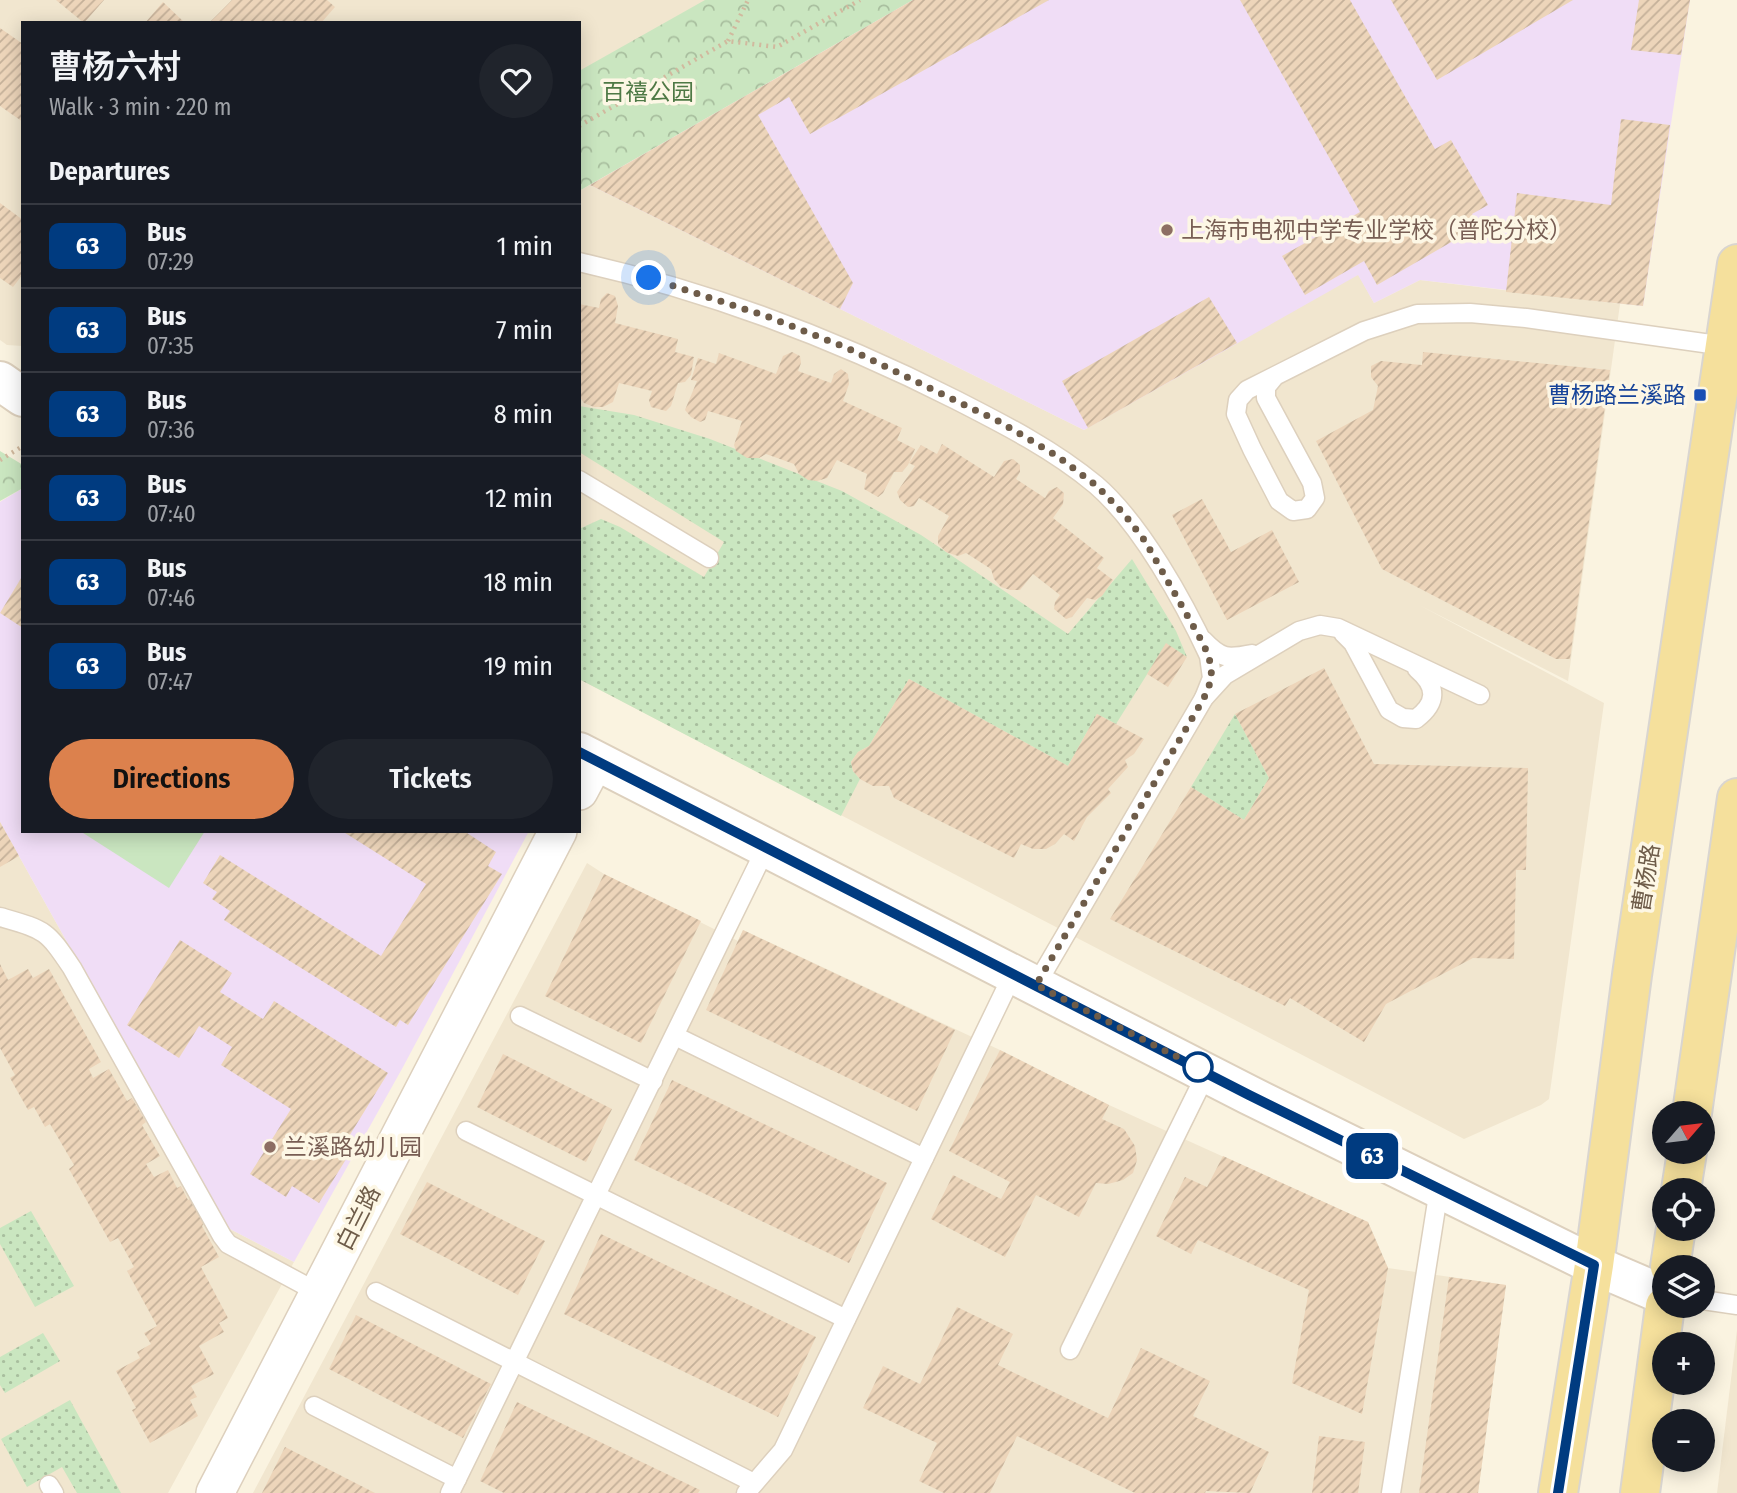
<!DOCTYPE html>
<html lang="en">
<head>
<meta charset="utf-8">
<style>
  body { margin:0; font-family:"Fira Sans Condensed","Noto Sans SC",sans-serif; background:#20242c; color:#f1f3f6; height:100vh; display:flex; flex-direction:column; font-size:26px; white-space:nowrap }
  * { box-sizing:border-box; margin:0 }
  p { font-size:23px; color:#9ea1a6 }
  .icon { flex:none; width:38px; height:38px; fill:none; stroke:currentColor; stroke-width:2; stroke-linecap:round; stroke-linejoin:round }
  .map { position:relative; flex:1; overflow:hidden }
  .panel { position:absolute; left:21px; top:21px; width:560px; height:812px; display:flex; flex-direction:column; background:#171b24; border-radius:0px; box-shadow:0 4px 18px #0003 }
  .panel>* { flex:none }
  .badge { padding:0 14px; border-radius:10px; font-size:24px; line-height:46px }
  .needle { width:46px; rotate:62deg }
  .fabs { position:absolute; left:1652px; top:1101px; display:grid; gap:14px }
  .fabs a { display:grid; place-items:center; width:63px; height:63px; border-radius:50%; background:#171b24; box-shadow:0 4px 18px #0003; font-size:35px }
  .you { position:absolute; width:35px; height:35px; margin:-18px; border:5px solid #fff; border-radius:50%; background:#1a73e8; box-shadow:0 0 0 10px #1a73e833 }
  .map>.badge { position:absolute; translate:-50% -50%; box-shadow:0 0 0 4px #fff }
  h2 { padding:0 28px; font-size:26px; line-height:63px }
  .round { display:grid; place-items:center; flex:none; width:74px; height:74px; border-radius:37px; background:#20242c }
  .head { display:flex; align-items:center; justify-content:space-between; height:119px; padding:0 28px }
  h1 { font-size:33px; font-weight:600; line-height:52px }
  .primary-button { display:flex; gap:14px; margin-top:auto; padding:14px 28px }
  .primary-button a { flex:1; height:80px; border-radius:42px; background:#dc814d; color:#111; font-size:28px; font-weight:600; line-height:80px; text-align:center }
  .primary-button a+a { background:#20242c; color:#f1f3f6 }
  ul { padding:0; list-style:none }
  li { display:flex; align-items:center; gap:21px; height:84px; padding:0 28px; border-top:2px solid #363941 }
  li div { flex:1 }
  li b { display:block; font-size:26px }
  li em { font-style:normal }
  li .badge { min-width:77px; font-weight:700; text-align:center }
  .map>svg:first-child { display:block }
  .residential { fill:#f1e6cf }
  .education { fill:#f0ddf6 }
  .grass { fill:#cae6c0 }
  .park { fill:url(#park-crowns) }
  .garden { fill:url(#garden-dots) }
  .building { fill:url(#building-hatch) }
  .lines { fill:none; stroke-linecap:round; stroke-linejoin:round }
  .service-casing { stroke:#ddd0bd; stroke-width:21 }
  .minor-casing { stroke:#ddd0bd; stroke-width:40 }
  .tertiary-casing { stroke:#ddd0bd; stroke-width:42 }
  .primary-casing { stroke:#d9d5d0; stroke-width:42 }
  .path { stroke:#d1b99e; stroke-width:4.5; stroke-dasharray:2 5; stroke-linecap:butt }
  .service { stroke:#fff; stroke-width:18 }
  .minor { stroke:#fff; stroke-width:37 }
  .tertiary { stroke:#fff; stroke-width:38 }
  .primary { stroke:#f5e09c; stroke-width:38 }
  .line-casing { stroke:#fff; stroke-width:16 }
  .line { stroke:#003b80; stroke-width:10 }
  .walk { stroke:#6e5c49; stroke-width:7; stroke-dasharray:0 12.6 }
  .education-dot { fill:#8d6e63; stroke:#fdf7e5; stroke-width:2.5 }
  .transit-dot { fill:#1a4fb4; stroke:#fdf7e5; stroke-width:2.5 }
  .stop-dot { fill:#fff; stroke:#003b80; stroke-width:3.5 }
  .labels { text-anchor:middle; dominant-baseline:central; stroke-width:7; stroke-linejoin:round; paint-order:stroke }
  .park-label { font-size:23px; fill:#4e7945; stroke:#fdf7e5 }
  .education-label { font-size:23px; fill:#785e54; stroke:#fdf7e5; text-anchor:start }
  .transit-label { font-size:23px; fill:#164399; stroke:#fdf7e5; text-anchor:end }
  .street-label { font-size:23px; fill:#6e5c49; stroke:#fdf7e5 }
</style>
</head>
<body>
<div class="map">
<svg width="1737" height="1493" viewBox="0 0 1737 1493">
  <defs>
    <pattern id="park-crowns" width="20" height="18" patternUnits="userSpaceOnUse" patternTransform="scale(1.75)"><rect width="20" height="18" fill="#cae6c0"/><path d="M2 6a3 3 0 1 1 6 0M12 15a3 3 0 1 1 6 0" fill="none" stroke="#a8be9e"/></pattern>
    <pattern id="garden-dots" width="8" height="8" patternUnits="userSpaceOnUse" patternTransform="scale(1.75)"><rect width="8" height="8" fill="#cae6c0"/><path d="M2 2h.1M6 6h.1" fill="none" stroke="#a8be9e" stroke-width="1.8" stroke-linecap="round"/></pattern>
    <pattern id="building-hatch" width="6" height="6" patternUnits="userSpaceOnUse" patternTransform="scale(1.75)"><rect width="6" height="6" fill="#edd5ba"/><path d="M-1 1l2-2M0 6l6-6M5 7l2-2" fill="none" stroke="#c4b099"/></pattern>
  </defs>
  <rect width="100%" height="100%" fill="#faf3e0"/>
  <!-- residential -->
  <g class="residential">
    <path d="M0,0H707L579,78V23H23V346L7,345L0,340Z"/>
    <path d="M590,185L1084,430L1358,274L1374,303L1420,280L1620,304L1568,681L1419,605L1604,703L1549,1099L1541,1105L1464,1139L579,679V191Z"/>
    <path d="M0,822L226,1227L294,1262L168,1493H0Z"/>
    <path d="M587,863L604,874L738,941L743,930L1000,1050L1109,1105L1368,1222L1388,1268L1506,1285L1478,1493H253Z"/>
    <path d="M1737,1330V1493H1717Z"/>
  </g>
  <!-- education -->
  <g class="education">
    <path d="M913,0H1690L1643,306L1420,280L1374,303L1358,275L1084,430L590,185Z"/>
    <path d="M23,488V831H529L403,1067L294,1262L226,1227L0,822V502Z"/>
  </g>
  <!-- grass -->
  <path class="grass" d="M80,831H205L169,888Z"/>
  <!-- park -->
  <g class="park">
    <path d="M705,0H913L579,191V71Z"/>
    <path d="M0,451L23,465V488L0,501Z"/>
  </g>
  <!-- garden -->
  <g class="garden">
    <path d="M579,406L634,415L710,439L842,491L921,535L1068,634L1132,559L1176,631L1187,657L1166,644L1116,724L1097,714L1068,766L909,679L869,746L858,752L851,762L853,771L860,779L841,816L579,679V529L601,519L620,527L704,577L724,542L579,452Z"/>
    <path d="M1235,714L1269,778L1244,820L1191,787Z"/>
    <path d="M31,1211L74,1286L35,1307L0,1244V1228Z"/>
    <path d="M43,1333L60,1361L5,1393L0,1385V1357Z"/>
    <path d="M70,1400L121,1493H77L62,1467L27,1487L1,1439Z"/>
  </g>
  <!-- building -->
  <g class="building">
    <path d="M56,0H104L84,23Z"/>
    <path d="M232,0H327L335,7L321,23H209Z"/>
    <path d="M913,0H1049L810,134L789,97L758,115L853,283L840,309L590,185Z"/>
    <path d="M1240,0H1350L1435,149L1451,140L1488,205L1472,214L1479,226L1377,285L1364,261L1305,295L1282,256L1360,212Z"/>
    <path d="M1391,0H1573L1437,80Z"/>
    <path d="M1639,0H1690L1681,55L1631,50Z"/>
    <path d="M163,2L185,23H145Z"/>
    <path d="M0,28L23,44V122L0,106Z"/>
    <path d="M1621,119L1670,125L1643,306L1506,292L1517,193L1611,205Z"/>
    <path d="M0,203L23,220V274L13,287L0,278Z"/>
    <path d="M607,293L615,296L618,306L615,323L678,339L675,352L694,357L691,375L685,382L678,383L671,406L666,411L651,407L649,400L652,391L619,383L613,402L603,407H594L584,403L579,396V304L599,308L601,299Z"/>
    <path d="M1209,297L1237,343L1088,428L1062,381Z"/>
    <path d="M792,352L800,356L801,363L798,371L831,383L834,374L841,369L848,374L849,384L843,401L902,428L897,440L915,449L908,465L902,472H894L883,493L878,497L864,489L867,474L837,460L827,478L817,481L808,480L799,474L794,464L766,454L759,458H747L736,451L734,445L742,421L708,411L705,420L700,422L691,417L685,410L697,381L691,380L698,358L716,364L719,353L776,374L783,356Z"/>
    <path d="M1423,352L1610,370L1570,659H1556L1382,569L1316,441L1373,410L1378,386L1371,377V366L1381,361L1422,365Z"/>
    <path d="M942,444L994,477L1004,461L1013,459L1020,465V472L1016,479L1045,498L1049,491L1057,487L1064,493L1063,504L1053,518L1104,558L1097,568L1113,580L1102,596L1095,600L1087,598L1072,617L1066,619L1054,609L1055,602L1060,595L1033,574L1020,590H1010L1001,587L994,579L991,569L966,553L958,556L946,552L938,544V536L949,516L919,498L914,506L908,507L900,500L897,492L915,466L909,463L921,445L937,454Z"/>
    <path d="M1202,499L1231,552L1272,530L1299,582L1227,620L1172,515Z"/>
    <path d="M23,575V628L0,613Z"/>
    <path d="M1166,643L1187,657L1168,687L1147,674Z"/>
    <path d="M1324,668L1374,764L1528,768L1526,870H1516L1514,959L1473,958L1386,1004L1364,1042L1290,998L1285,1006L1110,919L1191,787L1244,820L1269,778L1235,714Z"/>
    <path d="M909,679L1068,766L1097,714L1144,739L1134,754L1125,760L1128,767L1108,789L1111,793L1087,817L1074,841L1064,834L1055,844L1046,849H1033L1021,844L1014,858L894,798L889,786H873L860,779L853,771L851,762L858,752L869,746Z"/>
    <path d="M0,822L19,856L0,867Z"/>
    <path d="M342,831H464L496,852L488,866L502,874L408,1025L400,1020L396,1027L224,920L230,911L212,899L217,892L203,883L220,855L381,956L426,884Z"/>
    <path d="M604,874L701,921L641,1043L545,996Z"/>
    <path d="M743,930L955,1030L917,1111L706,1010Z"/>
    <path d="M180,940L232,973L220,992L263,1019L274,1001L388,1073L340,1151L348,1156L319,1203L292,1186L286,1197L250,1174L291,1109L221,1065L232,1047L199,1026L179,1058L127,1025Z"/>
    <path d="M0,964L8,980L28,969L33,978L49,969L101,1062L89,1069L93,1078L109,1069L127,1101L132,1098L146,1122L142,1125L160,1156L146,1164L154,1177L168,1170L177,1188L181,1186L188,1200L193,1197L206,1221L202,1226L219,1257L201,1267L228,1318L219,1323L224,1332L199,1346L214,1374L191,1386L197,1397L190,1400L198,1416L150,1443L132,1410L136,1408L116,1371L140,1358L137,1352L151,1344L144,1333L157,1326L127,1271L134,1267L118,1238L110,1242L69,1169L74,1165L50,1124L45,1127L34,1107L28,1110L10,1078L15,1075L0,1048Z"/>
    <path d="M1000,1050L1109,1105L1102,1119L1124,1129L1135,1146L1137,1160L1133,1173L1123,1180L1108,1184L1096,1183L1079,1217L1036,1195L1005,1257L931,1219L953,1175L1001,1199L1010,1182L949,1151Z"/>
    <path d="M503,1054L612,1109L586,1162L477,1107Z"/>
    <path d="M672,1080L887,1183L849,1263L634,1160Z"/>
    <path d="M1223,1156L1368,1222L1388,1268L1362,1414L1292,1383L1309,1290L1198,1240L1191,1254L1156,1236L1185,1177L1207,1187Z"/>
    <path d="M427,1182L545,1241L518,1295L400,1234Z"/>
    <path d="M601,1234L816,1337L778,1417L564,1314Z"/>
    <path d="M1449,1277L1506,1285L1478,1493H1419Z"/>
    <path d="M957,1307L1013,1334L998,1365L1108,1418L1141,1348L1210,1381L1193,1416L1269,1452L1250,1493L1206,1491L1205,1493H1135L1017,1436L990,1493H944L919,1481L937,1443L863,1408L883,1366L920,1384Z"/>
    <path d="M356,1315L491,1384L463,1438L329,1369Z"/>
    <path d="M517,1402L700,1490L698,1493H504L480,1481Z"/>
    <path d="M1319,1436L1365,1442L1358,1493H1312Z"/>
    <path d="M285,1447L375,1493H262Z"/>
  </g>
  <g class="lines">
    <!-- service casing -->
    <g class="service-casing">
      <g id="service">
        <path d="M579,262C711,292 836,339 956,400C1005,425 1054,450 1096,485C1141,524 1184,602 1209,656L1212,678L1204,698"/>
        <path d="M1275,376L1266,387V398L1312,483L1315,498L1307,509L1293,511L1279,501L1252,449L1236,414L1238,400L1247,390L1364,331L1417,314L1470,313L1526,318L1725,346"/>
        <path d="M579,480L709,558"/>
        <path d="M1343,633L1353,643L1389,710L1403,718L1416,719C1437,703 1438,687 1417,669"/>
        <path d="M1203,640C1221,659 1227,659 1252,654"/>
        <path d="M0,917C45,930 46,929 72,968L222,1236L228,1244L319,1293"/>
        <path d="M1036,985L1204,698L1225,675L1299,631L1320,625L1338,628L1480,695"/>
        <path d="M520,1016L653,1081"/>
        <path d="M675,1036L924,1158"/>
        <path d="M466,1131L846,1319"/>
        <path d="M376,1292L754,1483"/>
        <path d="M1703,1300L1737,1305"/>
        <path d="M1070,1350L1207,1072"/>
        <path d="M314,1406L457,1479"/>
        <path d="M49,1485L54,1493"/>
        <path d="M450,1493L766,848"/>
        <path d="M746,1493L783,1450L1013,974"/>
        <path d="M1391,1493L1439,1189"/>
      </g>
    </g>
    <!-- minor casing -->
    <g class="minor-casing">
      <g id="minor">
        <path d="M579,791L595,761"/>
        <path d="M215,1493L558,831"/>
      </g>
    </g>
    <!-- tertiary casing -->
    <g class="tertiary-casing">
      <g id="tertiary">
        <path d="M0,381L23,397"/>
        <path d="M579,752L1249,1095L1594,1265L1664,1295"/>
      </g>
    </g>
    <!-- primary casing -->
    <g class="primary-casing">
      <g id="primary">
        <path d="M1692,1113L1737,798"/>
        <path d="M1681,1190L1687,1152"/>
        <path d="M1670,1267L1676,1228"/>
        <path d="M1558,1493L1594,1265L1632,975L1737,264"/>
        <path d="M1640,1493L1665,1306"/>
      </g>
    </g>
    <!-- path -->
    <g class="path">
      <path d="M728,41L748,0"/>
      <path d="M579,126L728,41L777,47L860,0"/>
      <path d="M0,460L23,446"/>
    </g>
    <!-- service -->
    <use href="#service" class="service"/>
    <!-- minor -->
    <use href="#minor" class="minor"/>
    <!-- tertiary -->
    <use href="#tertiary" class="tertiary"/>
    <!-- primary -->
    <use href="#primary" class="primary"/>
  </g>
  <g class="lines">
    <!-- line casing -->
    <g class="line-casing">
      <path id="line" d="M579,752L1249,1095L1594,1265L1558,1493"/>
    </g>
    <!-- line -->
    <use href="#line" class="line"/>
    <!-- walk -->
    <path class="walk" d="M649,278L766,316L847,348L1000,422L1057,456L1097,486L1124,514L1145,541L1200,638L1209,656L1212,678L1204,698L1036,985L1207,1072L1198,1067"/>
  </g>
  <!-- markers -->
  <g class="education-dot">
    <circle cx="1167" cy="230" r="7"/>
    <circle cx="270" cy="1147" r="7"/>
  </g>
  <rect class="transit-dot" x="1693" y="388" width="14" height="14" rx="3.5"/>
  <circle class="stop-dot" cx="1198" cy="1067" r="14"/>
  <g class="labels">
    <!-- park labels -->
    <g class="park-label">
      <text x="648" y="92">百禧公园</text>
    </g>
    <!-- education labels -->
    <g class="education-label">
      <text x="1181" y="230">上海市电视中学专业学校（普陀分校）</text>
      <text x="284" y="1147">兰溪路幼儿园</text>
    </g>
    <!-- transit labels -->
    <g class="transit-label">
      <text x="1686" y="395">曹杨路兰溪路</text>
    </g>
    <!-- street labels -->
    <g class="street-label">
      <text transform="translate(1646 878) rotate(-81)">曹杨路</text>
      <text transform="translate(358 1218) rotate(-63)">白兰路</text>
    </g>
  </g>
</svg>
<div class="fabs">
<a><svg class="needle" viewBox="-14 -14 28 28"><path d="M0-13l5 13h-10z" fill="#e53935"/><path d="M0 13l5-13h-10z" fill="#9ea1a6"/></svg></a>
<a><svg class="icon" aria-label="locate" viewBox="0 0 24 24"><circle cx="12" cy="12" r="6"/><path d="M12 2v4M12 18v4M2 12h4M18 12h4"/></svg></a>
<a><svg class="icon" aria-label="layers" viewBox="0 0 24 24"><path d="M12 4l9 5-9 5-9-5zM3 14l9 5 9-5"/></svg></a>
<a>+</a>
<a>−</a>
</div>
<div class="you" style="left:649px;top:278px"></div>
<b class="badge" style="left:1372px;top:1156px;background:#003b80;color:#fff">63</b>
<section class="panel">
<div class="head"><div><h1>曹杨六村</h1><p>Walk · 3 min · 220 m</p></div><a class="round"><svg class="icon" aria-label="heart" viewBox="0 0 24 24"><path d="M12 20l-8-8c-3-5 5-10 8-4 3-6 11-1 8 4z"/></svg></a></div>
<h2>Departures</h2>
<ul>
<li><span class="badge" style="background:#003b80;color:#fff">63</span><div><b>Bus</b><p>07:29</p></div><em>1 min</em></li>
<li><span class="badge" style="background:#003b80;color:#fff">63</span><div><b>Bus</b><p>07:35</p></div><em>7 min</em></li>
<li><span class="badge" style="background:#003b80;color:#fff">63</span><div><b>Bus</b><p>07:36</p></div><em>8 min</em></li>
<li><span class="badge" style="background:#003b80;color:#fff">63</span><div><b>Bus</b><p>07:40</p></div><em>12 min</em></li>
<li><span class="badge" style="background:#003b80;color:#fff">63</span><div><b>Bus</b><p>07:46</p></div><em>18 min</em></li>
<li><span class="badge" style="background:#003b80;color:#fff">63</span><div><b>Bus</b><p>07:47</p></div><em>19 min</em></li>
</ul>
<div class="primary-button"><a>Directions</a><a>Tickets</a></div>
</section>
</div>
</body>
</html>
